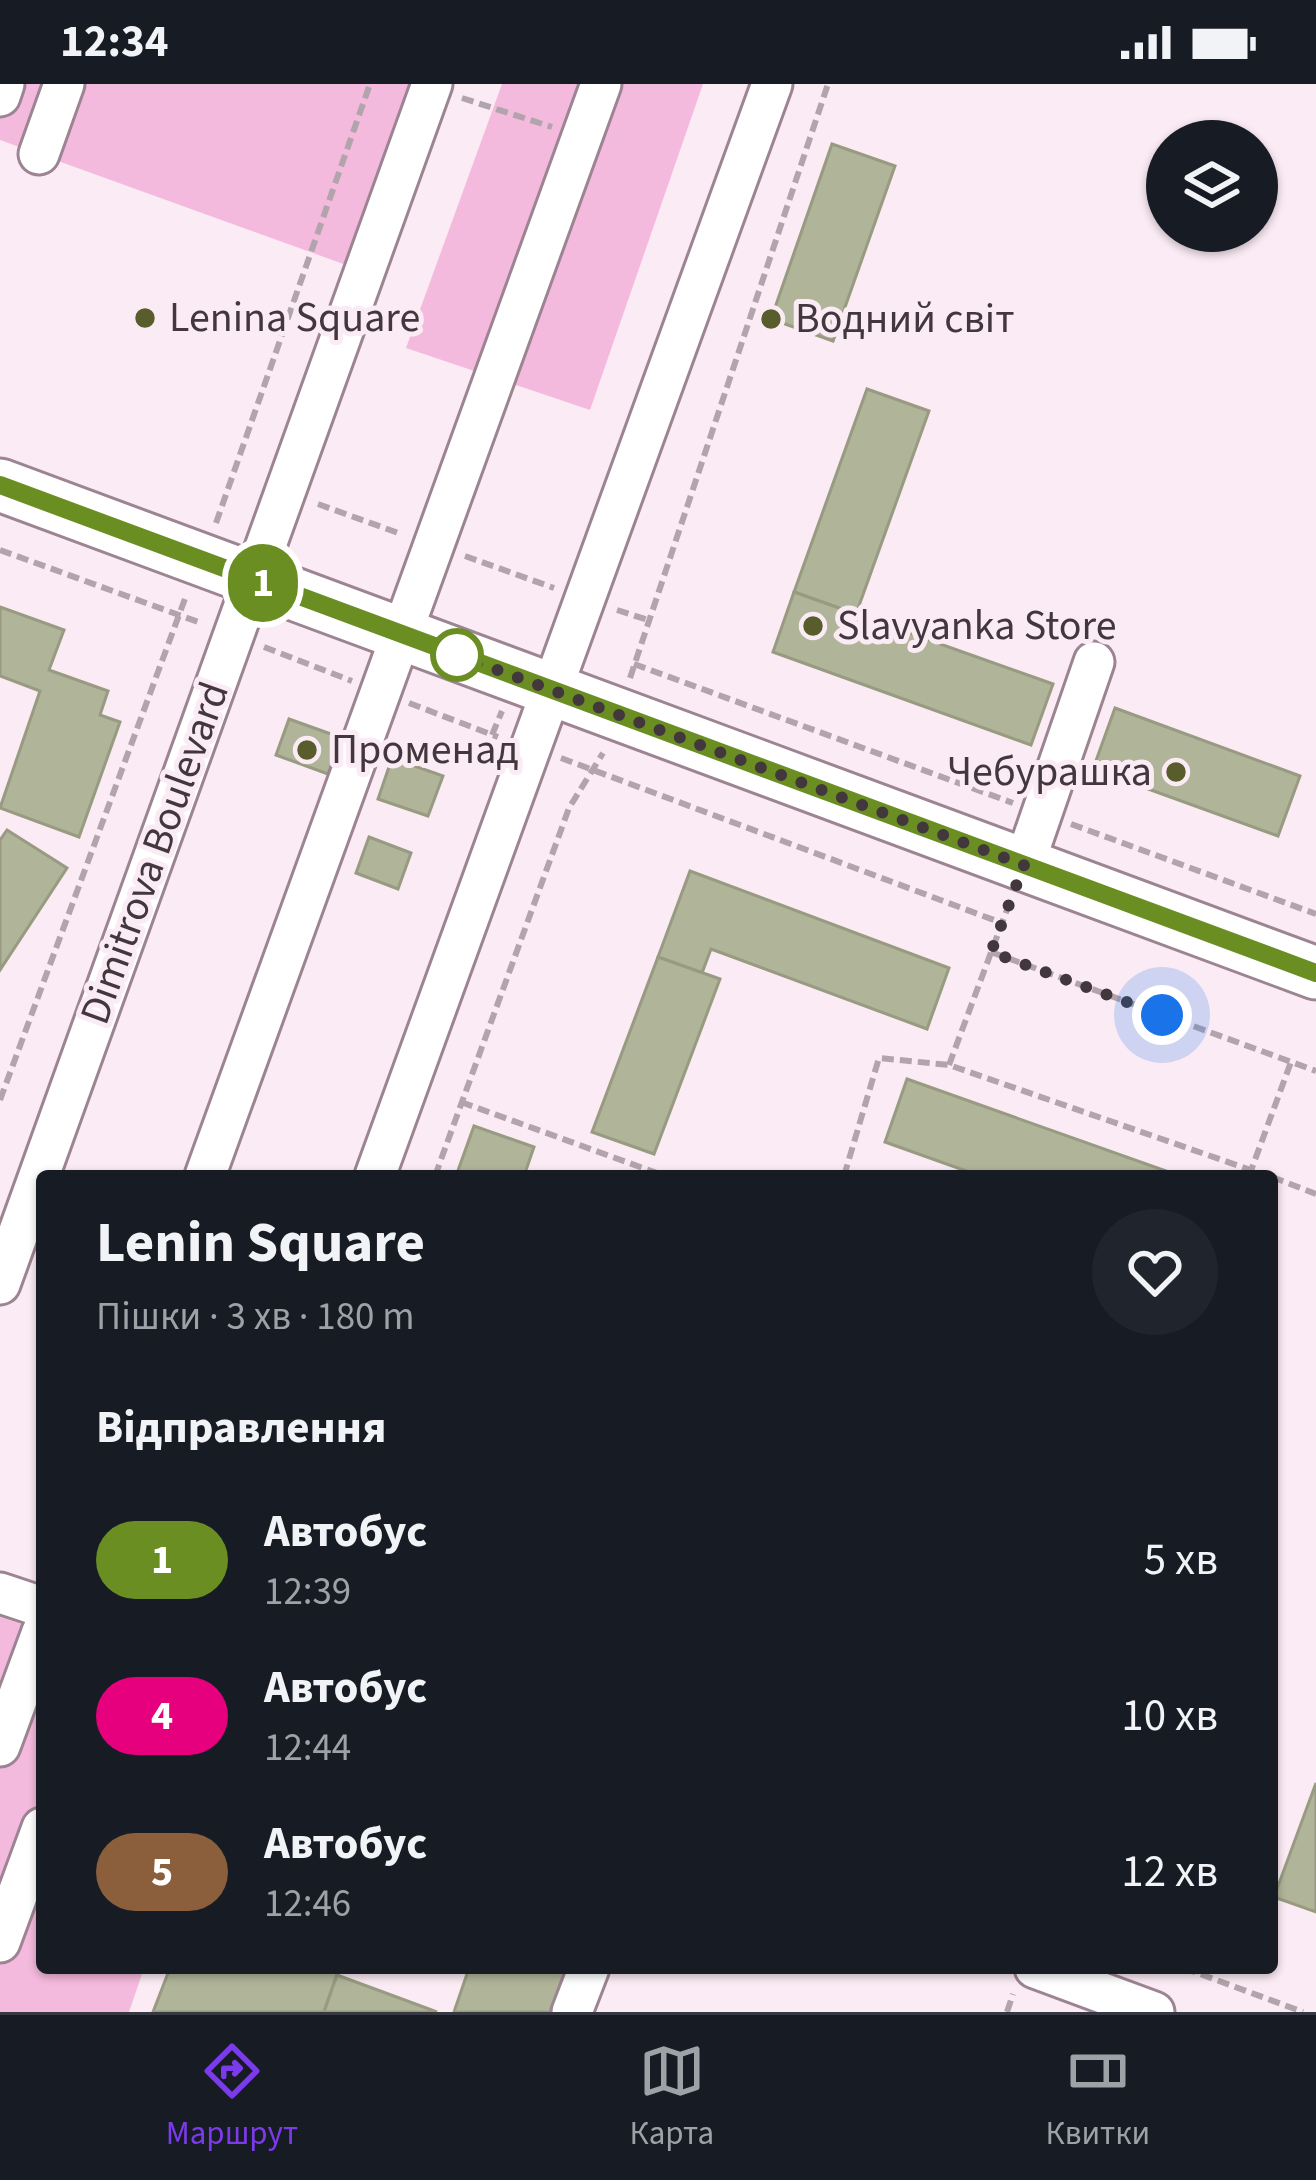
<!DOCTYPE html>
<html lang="uk">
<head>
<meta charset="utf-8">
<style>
  body { margin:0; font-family:"Source Sans 3",sans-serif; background:#20242c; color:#f1f3f6; height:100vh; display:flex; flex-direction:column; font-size:45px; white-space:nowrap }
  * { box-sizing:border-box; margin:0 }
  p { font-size:39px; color:#9ea1a6 }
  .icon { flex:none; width:66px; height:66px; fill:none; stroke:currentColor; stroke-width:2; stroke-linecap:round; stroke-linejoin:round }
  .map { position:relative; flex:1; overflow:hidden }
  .side { position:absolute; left:36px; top:1086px; width:1242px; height:804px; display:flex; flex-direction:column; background:#171b24; border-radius:12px; box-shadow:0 3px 9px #0004 }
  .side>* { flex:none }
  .badge { padding:0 24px; border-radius:39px; font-size:42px; line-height:78px }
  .tools { position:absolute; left:1146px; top:36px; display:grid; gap:24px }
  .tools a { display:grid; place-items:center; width:132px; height:132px; border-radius:50%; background:#171b24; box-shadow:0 3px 9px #0004; font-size:60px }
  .you { position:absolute; width:60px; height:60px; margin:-30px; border:9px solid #fff; border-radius:50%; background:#1a73e8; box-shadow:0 0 0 18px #1a73e833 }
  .map>.badge { position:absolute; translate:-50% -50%; box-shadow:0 0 0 6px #fff }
  h2 { padding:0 60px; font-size:45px; line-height:108px }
  .round { display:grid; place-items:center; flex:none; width:126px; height:126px; border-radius:63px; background:#20242c }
  .headline { display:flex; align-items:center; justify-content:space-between; height:204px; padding:0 60px }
  h1 { font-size:57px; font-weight:700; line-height:90px }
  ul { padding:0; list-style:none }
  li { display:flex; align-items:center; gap:36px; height:156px; padding:0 60px }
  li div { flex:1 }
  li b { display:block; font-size:45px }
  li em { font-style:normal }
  li .badge { min-width:132px; font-weight:700; text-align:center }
  .status { display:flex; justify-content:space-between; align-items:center; height:84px; padding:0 60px; background:#171b24; direction:ltr }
  .status svg { height:33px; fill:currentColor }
  .tabs { display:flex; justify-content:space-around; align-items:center; height:168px; border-top:3px solid #363941; background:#171b24; font-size:33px; color:#9ea1a6 }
  .tabs a { display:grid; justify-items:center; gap:6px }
  .tabs .current { color:#7c3aed }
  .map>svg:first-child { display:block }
  .green { fill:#f4badd }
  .building { fill:#b0b499; stroke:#989b81; stroke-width:3 }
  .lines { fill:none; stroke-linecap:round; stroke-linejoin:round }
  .minor-casing { stroke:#9d8492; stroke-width:45 }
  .major-casing { stroke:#9d8492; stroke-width:57 }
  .path { stroke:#b2a4ac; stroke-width:6; stroke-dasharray:12 6; stroke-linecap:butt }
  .minor { stroke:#fff; stroke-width:39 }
  .major { stroke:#fff; stroke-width:51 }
  .line-casing { stroke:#fff; stroke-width:27 }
  .line { stroke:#6b8e23; stroke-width:18 }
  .walk { stroke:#42373d; stroke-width:12; stroke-dasharray:0 21.6 }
  .poi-dot { fill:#595d2b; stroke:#fbebf4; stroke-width:4.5 }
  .stop-dot { fill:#fff; stroke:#6b8e23; stroke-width:6 }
  .labels { text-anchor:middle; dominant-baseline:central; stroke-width:10; stroke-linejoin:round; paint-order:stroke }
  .poi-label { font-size:42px; fill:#42373d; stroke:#fbebf4; text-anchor:start }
  .street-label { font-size:42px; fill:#42373d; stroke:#fbebf4 }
</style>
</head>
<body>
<div class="status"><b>12:34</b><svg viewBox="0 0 49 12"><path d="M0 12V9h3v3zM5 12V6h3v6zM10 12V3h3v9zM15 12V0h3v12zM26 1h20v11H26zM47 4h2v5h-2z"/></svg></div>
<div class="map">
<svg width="1316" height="1928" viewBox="0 0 1316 1928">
  <rect width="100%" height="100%" fill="#fbebf4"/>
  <!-- green -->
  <g class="green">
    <path d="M0,0H415L349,182L0,56Z"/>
    <path d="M502,0H703L590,326L406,264Z"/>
    <path d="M0,1533L42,1547V1884H144L129,1928H0Z"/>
  </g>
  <!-- building -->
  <g class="building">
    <path d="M832,60L895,82L833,257L771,235Z"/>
    <path d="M867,305L929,327L856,530L794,508Z"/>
    <path d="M794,508L1053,600L1031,661L773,568Z"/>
    <path d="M0,523L64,546L49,586L108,607L100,631L120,638L79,753L0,724L40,607L0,592Z"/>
    <path d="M1115,624L1300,692L1278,752L1093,685Z"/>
    <path d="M289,635L342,654L328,690L276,671Z"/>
    <path d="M392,674L443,692L428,732L378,715Z"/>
    <path d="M7,746L67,784L0,886V756Z"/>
    <path d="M369,753L411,769L398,805L356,789Z"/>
    <path d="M690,787L949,884L927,945L711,865L702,889L658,873Z"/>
    <path d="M658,873L720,895L654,1070L592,1048Z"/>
    <path d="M907,995L1180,1092H980L885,1058Z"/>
    <path d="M474,1042L534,1063L524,1092H456Z"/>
    <path d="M1316,1699V1828L1274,1813Z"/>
    <path d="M170,1884H339L324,1928H153Z"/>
    <path d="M469,1884H566L550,1928H454Z"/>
    <path d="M337,1891L437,1928H324Z"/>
  </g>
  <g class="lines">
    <!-- minor casing -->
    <g class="minor-casing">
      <g id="minor">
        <path d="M0,12L4,0"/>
        <path d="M39,70L64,0"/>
        <path d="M1024,781L1094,578"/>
        <path d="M205,1092L601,0"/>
        <path d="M375,1092L772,0"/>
        <path d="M0,1200L432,0"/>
        <path d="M0,1509L42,1523"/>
        <path d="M0,1662L42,1548"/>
        <path d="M0,1858L42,1744"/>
        <path d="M1035,1884L1154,1928"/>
        <path d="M572,1928L589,1884"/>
      </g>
    </g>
    <!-- major casing -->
    <g class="major-casing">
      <path id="major" d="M0,401L1316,889"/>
    </g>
    <!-- path -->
    <g class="path">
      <path d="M462,14L552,43"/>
      <path d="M318,420L401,450"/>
      <path d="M216,439L370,0"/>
      <path d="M0,466L201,539"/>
      <path d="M465,472L554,504"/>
      <path d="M617,526L648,536"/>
      <path d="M264,563L352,597"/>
      <path d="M634,580L1013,719"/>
      <path d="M630,594L828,0"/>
      <path d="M409,619L498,653"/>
      <path d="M492,651L502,627"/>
      <path d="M561,674L1002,839"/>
      <path d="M1071,740L1316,830"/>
      <path d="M991,868L1316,987"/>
      <path d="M949,981L1011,815"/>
      <path d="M0,1016L186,512"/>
      <path d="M461,1018L665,1092"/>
      <path d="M435,1092L569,724L603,669"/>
      <path d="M844,1092L879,974L949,981L1268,1092"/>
      <path d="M1249,1092L1291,978"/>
      <path d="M1272,1093L1316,1110"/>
      <path d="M1184,1884L1303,1928"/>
      <path d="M1007,1928L1013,1910"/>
    </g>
    <!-- minor -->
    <use href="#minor" class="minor"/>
    <!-- major -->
    <use href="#major" class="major"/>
  </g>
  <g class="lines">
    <!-- line casing -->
    <g class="line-casing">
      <path id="line" d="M0,401L1316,889"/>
    </g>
    <!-- line -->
    <use href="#line" class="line"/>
    <!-- walk -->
    <path class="walk" d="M457,571L1024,781L991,868L1162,931"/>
  </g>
  <!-- markers -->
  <g class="poi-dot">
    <circle cx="145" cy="234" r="12"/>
    <circle cx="771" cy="235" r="12"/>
    <circle cx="813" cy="542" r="12"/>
    <circle cx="307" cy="666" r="12"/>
    <circle cx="1176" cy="688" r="12"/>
  </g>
  <circle class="stop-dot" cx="457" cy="571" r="24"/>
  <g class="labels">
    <!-- poi labels -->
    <g class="poi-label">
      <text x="169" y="234">Lenina Square</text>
      <text x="795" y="235">Водний світ</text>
      <text x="837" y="542">Slavyanka Store</text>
      <text x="331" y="666">Променад</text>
      <text x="1152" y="688" text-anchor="end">Чебурашка</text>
    </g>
    <!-- street labels -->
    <g class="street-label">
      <text transform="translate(155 769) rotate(-70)">Dimitrova Boulevard</text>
    </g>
  </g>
</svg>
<div class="tools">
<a><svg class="icon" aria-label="layers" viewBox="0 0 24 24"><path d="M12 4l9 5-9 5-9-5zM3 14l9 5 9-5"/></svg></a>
</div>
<div class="you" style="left:1162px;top:931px"></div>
<b class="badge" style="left:263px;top:499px;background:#6b8e23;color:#fff">1</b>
<section class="side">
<div class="headline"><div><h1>Lenin Square</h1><p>Пішки · 3 хв · 180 m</p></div><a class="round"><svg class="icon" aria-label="heart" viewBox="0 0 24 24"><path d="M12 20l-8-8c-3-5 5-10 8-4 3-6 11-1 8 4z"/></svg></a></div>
<h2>Відправлення</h2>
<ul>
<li><span class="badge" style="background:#6b8e23;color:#fff">1</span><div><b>Автобус</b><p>12:39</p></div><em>5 хв</em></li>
<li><span class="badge" style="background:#e6007e;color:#fff">4</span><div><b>Автобус</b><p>12:44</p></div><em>10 хв</em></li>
<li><span class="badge" style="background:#8b5e3c;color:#fff">5</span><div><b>Автобус</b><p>12:46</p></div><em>12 хв</em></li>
</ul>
</section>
</div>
<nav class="tabs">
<a class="current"><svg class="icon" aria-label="directions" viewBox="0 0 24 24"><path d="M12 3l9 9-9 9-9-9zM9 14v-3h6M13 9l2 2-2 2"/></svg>Маршрут</a>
<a><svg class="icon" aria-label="map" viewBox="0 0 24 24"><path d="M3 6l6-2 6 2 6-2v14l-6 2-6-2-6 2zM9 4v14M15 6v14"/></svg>Карта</a>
<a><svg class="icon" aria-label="tickets" viewBox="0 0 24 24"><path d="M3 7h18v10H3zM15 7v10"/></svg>Квитки</a>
</nav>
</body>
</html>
